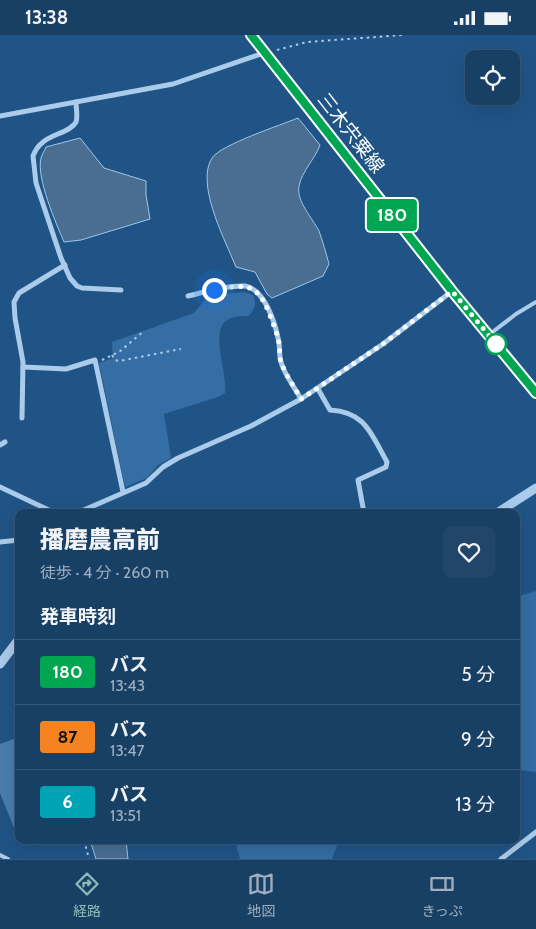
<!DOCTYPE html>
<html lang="ja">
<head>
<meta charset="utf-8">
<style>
  body { margin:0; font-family:Cabin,"Noto Sans JP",sans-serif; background:#21466a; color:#f1f3f6; height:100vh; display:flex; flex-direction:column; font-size:19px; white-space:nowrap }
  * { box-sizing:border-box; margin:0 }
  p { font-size:16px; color:#9fafbf }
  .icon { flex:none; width:28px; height:28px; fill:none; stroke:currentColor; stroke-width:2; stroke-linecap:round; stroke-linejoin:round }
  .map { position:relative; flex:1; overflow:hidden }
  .panel { position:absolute; left:15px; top:474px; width:505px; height:335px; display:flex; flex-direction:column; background:#183f64; border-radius:10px; box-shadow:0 5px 20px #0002,0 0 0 1px #365878 }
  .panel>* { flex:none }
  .badge { padding:0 10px; border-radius:4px; font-size:18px; line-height:32px }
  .fabs { position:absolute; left:465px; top:15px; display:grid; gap:10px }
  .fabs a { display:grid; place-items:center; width:55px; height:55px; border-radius:10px; background:#183f64; box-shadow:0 5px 20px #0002,0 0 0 1px #365878; font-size:25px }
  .you { position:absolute; width:25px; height:25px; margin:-12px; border:4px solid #fff; border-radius:50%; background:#1a73e8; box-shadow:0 0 0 8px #1a73e833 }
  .map>.badge { position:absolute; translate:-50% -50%; box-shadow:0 0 0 2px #fff }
  h2 { padding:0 25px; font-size:19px; line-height:45px }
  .round { display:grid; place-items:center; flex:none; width:52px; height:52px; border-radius:10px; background:#21466a }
  .head { display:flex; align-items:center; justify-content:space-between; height:85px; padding:0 25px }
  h1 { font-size:24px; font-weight:800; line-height:38px }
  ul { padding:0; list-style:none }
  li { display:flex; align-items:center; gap:15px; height:65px; padding:0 25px; border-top:1px solid #365878 }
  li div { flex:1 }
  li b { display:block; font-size:19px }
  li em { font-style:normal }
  li .badge { min-width:55px; font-weight:700; text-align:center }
  .status { display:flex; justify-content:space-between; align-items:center; height:35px; padding:0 25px; background:#183f64; direction:ltr }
  .status svg { height:14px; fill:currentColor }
  .dock { display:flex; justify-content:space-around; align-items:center; height:70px; border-top:1px solid #365878; background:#183f64; font-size:14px; color:#9fafbf }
  .dock a { display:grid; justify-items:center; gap:2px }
  .dock .active { color:#8bbbb9 }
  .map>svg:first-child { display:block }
  .green { fill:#346ea4 }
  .water { fill:#496e92; stroke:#9dc7eb }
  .building { fill:#497eaf }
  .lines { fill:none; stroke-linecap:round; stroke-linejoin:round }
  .path { stroke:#aacbea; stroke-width:2; stroke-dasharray:2.5 4; stroke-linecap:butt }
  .service { stroke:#aacbea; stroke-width:4 }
  .minor { stroke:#aacbea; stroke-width:5 }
  .tertiary { stroke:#aacbea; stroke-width:9 }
  .primary { stroke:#eef5fe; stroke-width:12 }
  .line-casing { stroke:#fff; stroke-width:11 }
  .line { stroke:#00a651; stroke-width:8 }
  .walk { stroke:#fff; stroke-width:5; stroke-dasharray:0 9 }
  .stop-dot { fill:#fff; stroke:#00a651; stroke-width:2.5 }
  .labels { text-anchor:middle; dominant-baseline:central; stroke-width:4; stroke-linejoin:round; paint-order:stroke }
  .street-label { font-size:19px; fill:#fff; stroke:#205486 }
</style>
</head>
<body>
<div class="status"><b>13:38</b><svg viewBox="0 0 49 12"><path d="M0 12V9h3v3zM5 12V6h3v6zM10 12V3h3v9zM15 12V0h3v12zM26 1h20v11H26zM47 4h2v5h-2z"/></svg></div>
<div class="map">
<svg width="536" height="824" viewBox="0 0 536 824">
  <rect width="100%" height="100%" fill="#205486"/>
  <!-- green -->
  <g class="green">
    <path d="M244,257L253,260C257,269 255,273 249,281C243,281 235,281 229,284C208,293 228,339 225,358L218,362L164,379L171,423L158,430L147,443L125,452L99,328L113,323L112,307L194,278L204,266L216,260Z"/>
    <path d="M536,556V737L516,735V562Z"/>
    <path d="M235,805H339L332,824H240Z"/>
  </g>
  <!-- water -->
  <g class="water">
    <path d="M298,83L320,110C315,124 302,136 299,151C296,166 313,184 319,196C323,207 326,218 329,229L323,241L272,263L267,259L255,237L236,232L233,225C223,201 196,148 212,123C220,110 281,90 298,83Z"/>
    <path d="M80,103L104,133L146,146V160L150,184L81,205L64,207C56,188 36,143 41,123C42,119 45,115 46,112Z"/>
    <path d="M90,805H126L128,824H96Z"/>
  </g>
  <!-- building -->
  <path class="building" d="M19,702V803H18L0,758V709Z"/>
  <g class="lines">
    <!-- path -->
    <g class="path">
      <path d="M277,15L307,7L403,0"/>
      <path d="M112,320L115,325L119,326L181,314"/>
      <path d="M102,325L119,317L144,296"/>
      <path d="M84,805L89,824"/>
    </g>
    <!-- service -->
    <g class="service">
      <path d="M490,299L516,279L536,267"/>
      <path d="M0,820L8,824"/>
    </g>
    <!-- minor -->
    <g class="minor">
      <path d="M76,67C76,73 78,82 76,87C71,97 51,99 42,108C38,111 35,116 33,121L36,148L61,223L70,243L77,251L82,253L121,255"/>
      <path d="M0,81L173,49L264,18"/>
      <path d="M188,261C205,257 226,250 245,251C265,254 276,290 279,308C280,314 279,321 281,327C284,339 295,353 301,364"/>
      <path d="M23,332L66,334L95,325L123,457"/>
      <path d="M318,354L330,375C366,377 371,399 387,427L386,432L358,445L364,478"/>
      <path d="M22,383L23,327L15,283L14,267L19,258L65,230"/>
      <path d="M0,410L5,407"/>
      <path d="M0,452L55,478"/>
      <path d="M77,478L146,448L163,432L178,423L251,391L301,364L383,309L451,257"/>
      <path d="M0,507L19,505"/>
      <path d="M501,824L536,797"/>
    </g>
    <!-- tertiary -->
    <g class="tertiary">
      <path d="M497,478L536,453"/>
      <path d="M0,629L19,604"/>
    </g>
    <!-- primary -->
    <path class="primary" d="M251,0L452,256L536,358"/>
  </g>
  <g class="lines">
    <!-- line casing -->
    <g class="line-casing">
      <path id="line" d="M251,0L452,256L536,358"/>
    </g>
    <!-- line -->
    <use href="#line" class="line"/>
    <!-- walk -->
    <path class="walk" d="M214,255C244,249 257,247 269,278C273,288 277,298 279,308C280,314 279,321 281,327C285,339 295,353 301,364L383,309L452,256L500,314L496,309"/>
  </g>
  <!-- markers -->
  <circle class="stop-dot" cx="496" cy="309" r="10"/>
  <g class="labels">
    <!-- street labels -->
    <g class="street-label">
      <text transform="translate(351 98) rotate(52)">三木宍粟線</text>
    </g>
  </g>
</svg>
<div class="fabs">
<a><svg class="icon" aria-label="locate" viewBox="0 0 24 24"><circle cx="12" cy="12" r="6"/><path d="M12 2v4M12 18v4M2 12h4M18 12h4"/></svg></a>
</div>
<div class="you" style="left:214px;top:255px"></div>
<b class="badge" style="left:392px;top:180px;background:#00a651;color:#fff">180</b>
<section class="panel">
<div class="head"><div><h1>播磨農高前</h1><p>徒歩 · 4 分 · 260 m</p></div><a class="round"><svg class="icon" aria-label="heart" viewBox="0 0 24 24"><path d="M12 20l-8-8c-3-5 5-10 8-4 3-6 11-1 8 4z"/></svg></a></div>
<h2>発車時刻</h2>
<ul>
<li><span class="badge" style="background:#00a651;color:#fff">180</span><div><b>バス</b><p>13:43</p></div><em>5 分</em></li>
<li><span class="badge" style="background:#f58220;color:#111">87</span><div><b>バス</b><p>13:47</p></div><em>9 分</em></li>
<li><span class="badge" style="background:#00a3b4;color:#fff">6</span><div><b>バス</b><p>13:51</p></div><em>13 分</em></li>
</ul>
</section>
</div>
<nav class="dock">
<a class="active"><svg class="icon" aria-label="directions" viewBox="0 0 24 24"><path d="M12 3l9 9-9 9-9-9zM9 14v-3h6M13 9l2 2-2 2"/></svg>経路</a>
<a><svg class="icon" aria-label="map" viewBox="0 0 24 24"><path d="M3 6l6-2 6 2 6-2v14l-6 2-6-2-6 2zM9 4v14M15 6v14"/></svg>地図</a>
<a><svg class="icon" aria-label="tickets" viewBox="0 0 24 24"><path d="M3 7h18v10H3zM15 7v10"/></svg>きっぷ</a>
</nav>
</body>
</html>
